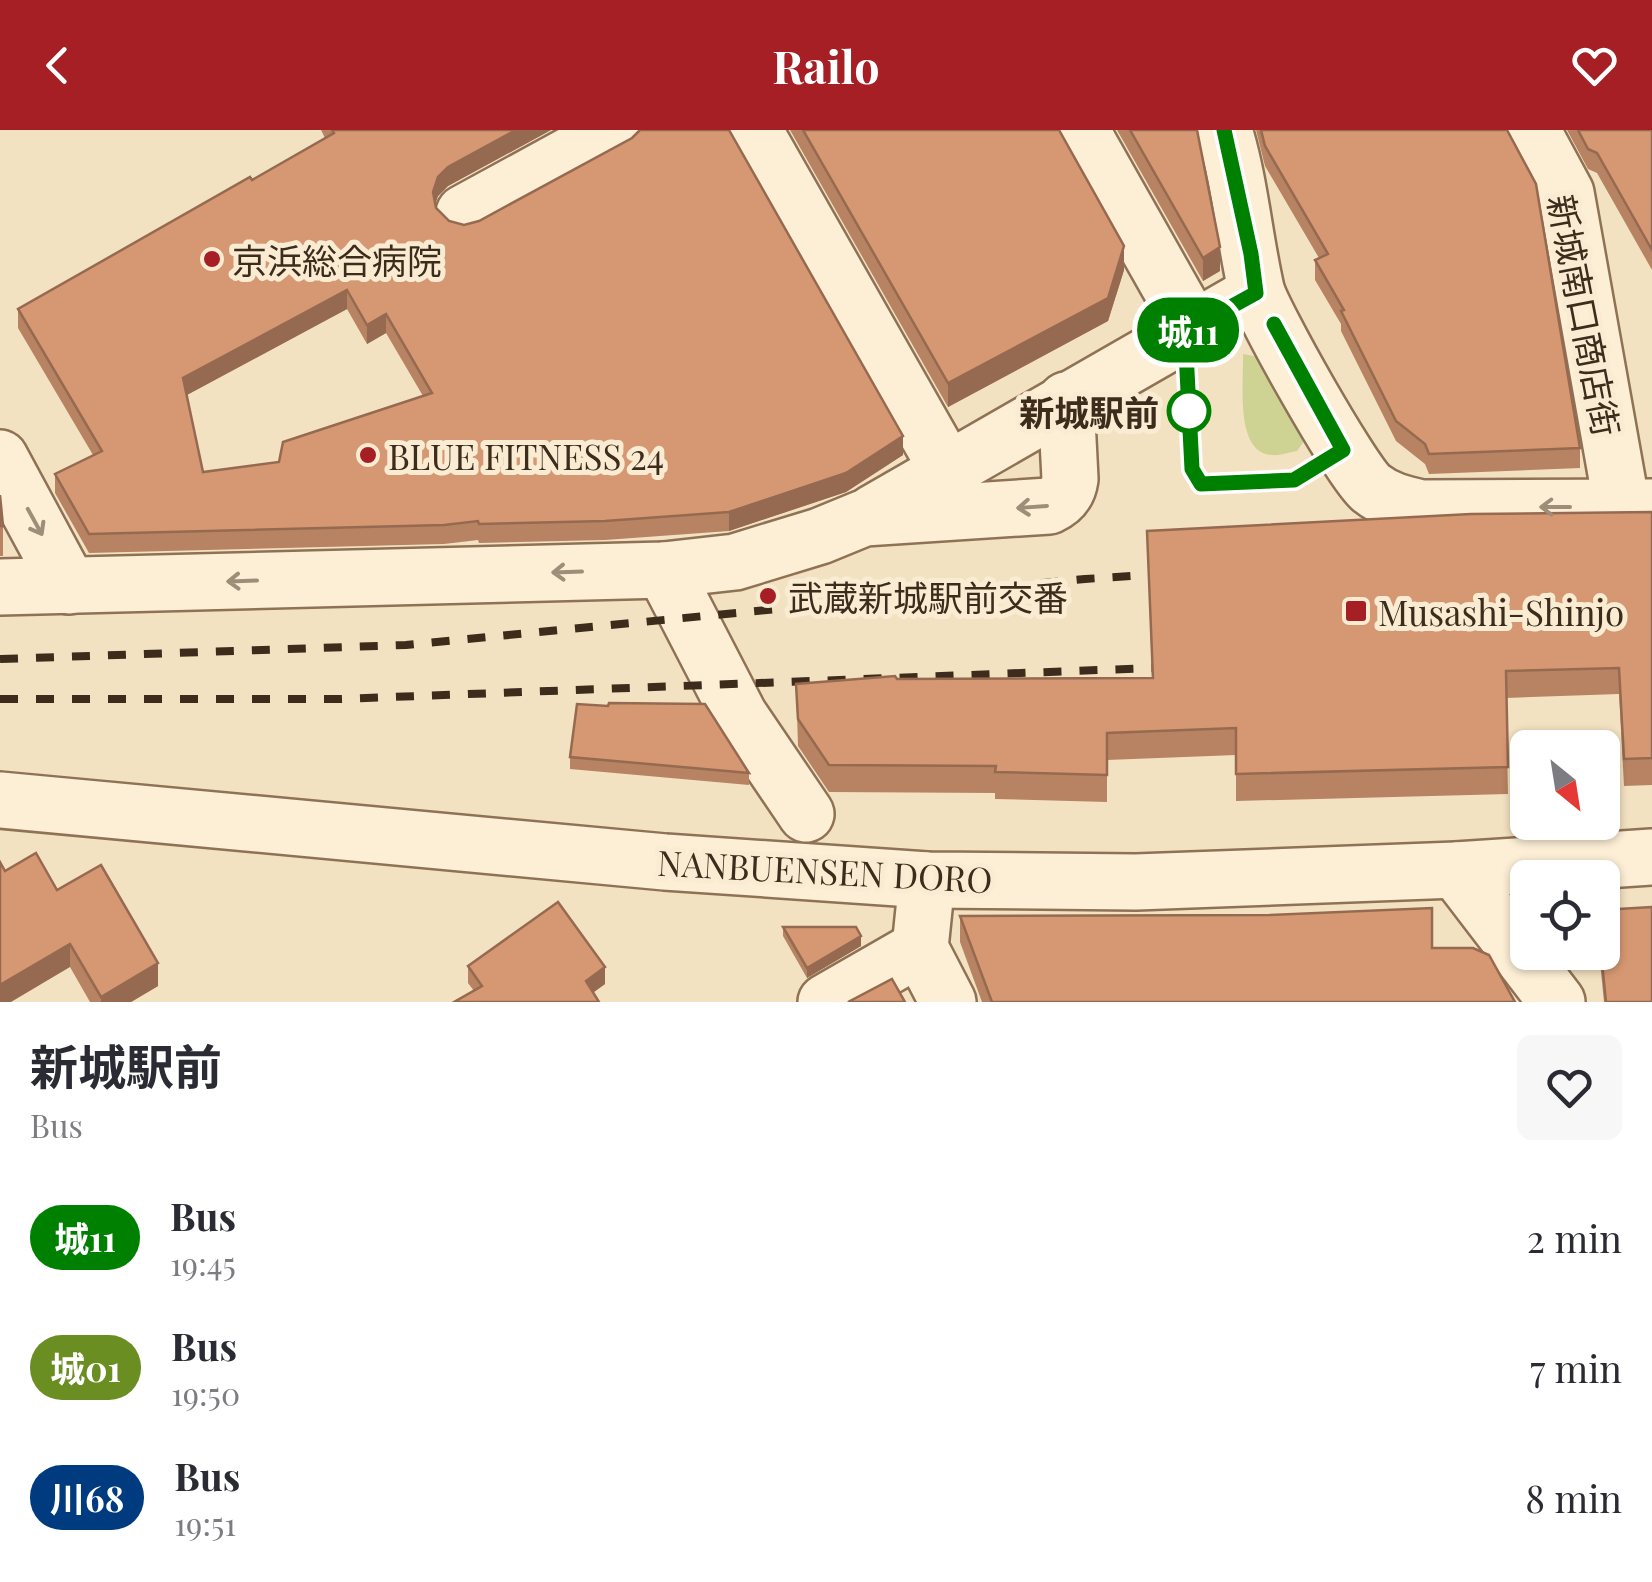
<!DOCTYPE html>
<html lang="en">
<head>
<meta charset="utf-8">
<style>
  body { margin:0; font-family:"Playfair Display","Noto Sans JP",serif; background:#f7f7f7; color:#2b2b33; height:100vh; display:flex; flex-direction:column; font-size:38px; white-space:nowrap }
  * { box-sizing:border-box; margin:0 }
  p { font-size:32px; color:#7c7c81 }
  .icon { flex:none; width:55px; height:55px; fill:none; stroke:currentColor; stroke-width:2; stroke-linecap:round; stroke-linejoin:round }
  .map { position:relative; height:872px; overflow:hidden }
  .sheet { display:flex; flex-direction:column; background:#fff; flex:1 }
  .sheet>* { flex:none }
  .badge { padding:0 20px; border-radius:32px; font-size:35px; line-height:65px }
  .needle { width:65px; rotate:150deg }
  .tools { position:absolute; left:1510px; top:600px; display:grid; gap:20px }
  .tools a { display:grid; place-items:center; width:110px; height:110px; border-radius:15px; background:#fff; box-shadow:0 2px 8px #0004; font-size:50px }
  .map>.badge { position:absolute; translate:-50% -50%; box-shadow:0 0 0 5px #fff }
  .round { display:grid; place-items:center; flex:none; width:105px; height:105px; border-radius:15px; background:#f7f7f7 }
  .head { display:flex; align-items:center; justify-content:space-between; height:170px; padding:0 30px }
  h1 { font-size:48px; font-weight:700; line-height:75px }
  ul { padding:0; list-style:none }
  li { display:flex; align-items:center; gap:30px; height:130px; padding:0 30px }
  li div { flex:1 }
  li b { display:block; font-size:38px }
  li em { font-style:normal }
  li .badge { min-width:110px; font-weight:700; text-align:center }
  header { display:flex; justify-content:space-between; align-items:center; height:130px; padding:0 30px; background:#a51f25; color:#fff; font-size:45px; font-weight:700 }
  .map>svg:first-child { display:block }
  .green { fill:#ced393 }
  .lines { fill:none; stroke-linecap:round; stroke-linejoin:round }
  .minor-casing { stroke:#8f7256; stroke-width:60 }
  .minor { stroke:#fdefd6; stroke-width:55 }
  .rail { stroke:#3d2b1c; stroke-width:8; stroke-dasharray:18 18; stroke-linecap:butt }
  .wall { fill:#b88362; fill-rule:evenodd }
  .shaded-wall { fill:#966a50 }
  .building { fill:#d69872; stroke:#966a50; stroke-width:2.5; fill-rule:evenodd }
  .oneway { stroke:#9d8d79 }
  .line-casing { stroke:#fff; stroke-width:22 }
  .line { stroke:#008000; stroke-width:15 }
  .poi-dot { fill:#a51f25; stroke:#f9ecd2; stroke-width:4 }
  .stop-dot { fill:#fff; stroke:#008000; stroke-width:5 }
  .labels { text-anchor:middle; dominant-baseline:central; stroke-width:10; stroke-linejoin:round; paint-order:stroke }
  .poi-label { font-size:35px; fill:#3d2b1c; stroke:#f9ecd2; text-anchor:start }
  .street-label { font-size:35px; fill:#3d2b1c; stroke:#f9ecd2 }
  .stop-label { font-size:35px; font-weight:bold; fill:#3d2b1c; stroke:#f9ecd2; text-anchor:end }
</style>
</head>
<body>
<header><svg class="icon" aria-label="back" viewBox="0 0 24 24"><path d="M15 5l-7 7 7 7"/></svg>Railo<svg class="icon" aria-label="heart" viewBox="0 0 24 24"><path d="M12 20l-8-8c-3-5 5-10 8-4 3-6 11-1 8 4z"/></svg></header>
<div class="map">
<svg width="1652" height="872" viewBox="0 0 1652 872">
  <rect width="100%" height="100%" fill="#f3e2c1"/>
  <!-- green -->
  <path class="green" d="M1243,224L1265,228L1307,307L1297,321C1289,322 1280,326 1272,325C1234,323 1244,252 1243,224Z"/>
  <g class="lines">
    <!-- minor casing -->
    <g class="minor-casing">
      <g id="minor">
        <path d="M754,0L947,339"/>
        <path d="M1081,0L1193,198"/>
        <path d="M1224,0C1240,51 1244,106 1256,159C1261,182 1353,344 1371,358C1386,370 1403,374 1421,378L1652,377"/>
        <path d="M1532,0L1566,63L1622,377"/>
        <path d="M464,83L616,0"/>
        <path d="M0,328L69,456"/>
        <path d="M873,383L1256,163"/>
        <path d="M664,440L739,585L806,684"/>
        <path d="M0,457L664,440L735,432L820,406L864,388L1049,376C1062,370 1068,363 1070,349L1066,270"/>
        <path d="M0,670L665,732L927,750L1136,752L1456,740L1652,727"/>
        <path d="M1456,740L1557,872"/>
        <path d="M927,750L920,818L948,872"/>
        <path d="M826,872L920,818"/>
      </g>
    </g>
    <!-- minor -->
    <use href="#minor" class="minor"/>
    <!-- rail -->
    <g class="rail">
      <path d="M0,529L406,515L1085,449L1177,443"/>
      <path d="M0,569H340L1178,537"/>
    </g>
  </g>
  <!-- wall -->
  <g class="wall">
    <path d="M321,0H551L448,56L438,66L435,74L436,78L449,91L903,325L846,362L729,401L605,410L479,413L478,410L444,414L89,423L55,363V344L93,325L18,198V179L252,50L325,8ZM347,179L367,214L386,203L423,266L279,332L203,342L187,265Z"/>
    <path d="M790,0H1059L1124,140L1108,191L948,277Z"/>
    <path d="M1117,0H1197L1220,141L1203,151Z"/>
    <path d="M1256,0H1507L1580,318V338L1429,344L1425,334L1396,311L1341,201V194L1315,150V130L1319,128L1265,36Z"/>
    <path d="M1567,0H1652V140L1597,43L1588,39Z"/>
    <path d="M0,365L3,396V426H0Z"/>
    <path d="M1652,382V655L1624,656L1619,564L1506,568L1508,664L1236,671V625L1107,630V672L995,669V663L829,662L798,616L796,554L897,549L1152,548L1147,401Z"/>
    <path d="M570,627L749,643V655L570,639Z"/>
    <path d="M5,741L57,760L158,856L131,872H90L70,837Z"/>
    <path d="M960,786L1432,818L1515,872H982L960,812Z"/>
    <path d="M783,797L861,816L807,848L783,806Z"/>
    <path d="M1599,822H1602L1652,872H1604Z"/>
    <path d="M468,836L605,854L593,862L474,861L468,853Z"/>
  </g>
  <!-- shaded-wall -->
  <g class="shaded-wall">
    <path d="M516,0H551L448,56L438,66L433,81V62L438,47L448,37Z"/>
    <path d="M1124,116V140L1108,191L948,277V253Z"/>
    <path d="M1220,117V141L1203,151V128Z"/>
    <path d="M347,160V179L183,267V248Z"/>
    <path d="M386,184V203L367,214V195Z"/>
    <path d="M903,306V325L846,362L729,401V382Z"/>
    <path d="M861,806V816L807,848V838Z"/>
    <path d="M70,814V837L11,872H0V855Z"/>
    <path d="M158,833V856L131,872H101V867Z"/>
    <path d="M605,837V854L586,868V851Z"/>
  </g>
  <!-- building -->
  <g class="building">
    <path d="M332,0H516L448,37L438,47L433,62L436,78L449,91L464,95L479,91L632,8L640,0H729L903,306L846,343L729,382L605,391L479,394L478,391L444,395L89,404L55,344L102,321L18,179L250,47L252,50L334,3ZM347,160L367,195L386,184L432,263L283,312L279,332L203,342L183,248Z"/>
    <path d="M803,0H1059L1124,116L1108,168L948,253Z"/>
    <path d="M1130,0H1197L1220,117L1203,128Z"/>
    <path d="M1261,0H1507L1536,54L1580,318L1429,324L1425,314L1396,291L1341,181L1344,180L1315,130L1328,124L1265,16Z"/>
    <path d="M1578,0H1652V120L1597,23L1588,19Z"/>
    <path d="M0,365L3,396H0Z"/>
    <path d="M1652,382V628L1624,629L1619,538L1506,541L1508,637L1236,644V598L1107,603V645L995,642L996,636L829,635L798,589L796,554L895,546L897,549L1153,548L1147,401L1471,384Z"/>
    <path d="M609,573L705,574L749,643L570,627L577,574L608,576Z"/>
    <path d="M36,723L57,760L101,735L158,833L101,867L70,814L0,855V732L5,741Z"/>
    <path d="M558,772L605,837L586,851L599,872H454L482,856L468,836Z"/>
    <path d="M1652,777V872H1606L1601,822L1602,780Z"/>
    <path d="M1432,778V818H1473L1489,825L1515,872H992L960,786L1269,785Z"/>
    <path d="M783,797H856L861,806L807,838Z"/>
    <path d="M892,849L905,872H848Z"/>
  </g>
  <!-- one-way arrows -->
  <defs><path id="oneway-shaft" d="M-6 0H5M1.5-3L5.5 0L1.5 3" fill="none" stroke-width="1.6" stroke-linecap="round" stroke-linejoin="round" transform="scale(2.5)"/></defs>
  <g class="oneway">
    <use href="#oneway-shaft" transform="translate(1032 377) rotate(176)"/>
    <use href="#oneway-shaft" transform="translate(1555 377) rotate(180)"/>
    <use href="#oneway-shaft" transform="translate(35 392) rotate(61)"/>
    <use href="#oneway-shaft" transform="translate(567 442) rotate(178)"/>
    <use href="#oneway-shaft" transform="translate(242 451) rotate(178)"/>
  </g>
  <g class="lines">
    <!-- line casing -->
    <g class="line-casing">
      <path id="line" d="M1224,0L1251,124L1256,163L1185,202L1192,339L1201,354L1294,350L1343,320L1274,194"/>
    </g>
    <!-- line -->
    <use href="#line" class="line"/>
  </g>
  <!-- markers -->
  <g class="poi-dot">
    <circle cx="212" cy="129" r="10"/>
    <circle cx="368" cy="325" r="10"/>
    <circle cx="768" cy="466" r="10"/>
    <rect x="1344" y="469" width="24" height="24" rx="5"/>
  </g>
  <circle class="stop-dot" cx="1189" cy="281" r="20"/>
  <g class="labels">
    <!-- poi labels -->
    <g class="poi-label">
      <text x="232" y="129">京浜総合病院</text>
      <text x="388" y="325">BLUE FITNESS 24</text>
      <text x="788" y="466">武蔵新城駅前交番</text>
      <text x="1378" y="481">Musashi-Shinjo</text>
    </g>
    <!-- street labels -->
    <g class="street-label">
      <text transform="translate(1585 185) rotate(79)">新城南口商店街</text>
      <text transform="translate(825 740) rotate(3)">NANBUENSEN DORO</text>
    </g>
    <!-- stop labels -->
    <g class="stop-label">
      <text x="1159" y="281">新城駅前</text>
    </g>
  </g>
</svg>
<div class="tools">
<a><svg class="needle" viewBox="-14 -14 28 28"><path d="M0-13l5 13h-10z" fill="#e53935"/><path d="M0 13l5-13h-10z" fill="#7c7c81"/></svg></a>
<a><svg class="icon" aria-label="locate" viewBox="0 0 24 24"><circle cx="12" cy="12" r="6"/><path d="M12 2v4M12 18v4M2 12h4M18 12h4"/></svg></a>
</div>
<b class="badge" style="left:1188px;top:200px;background:#008000;color:#fff">城11</b>
</div>
<section class="sheet">
<div class="head"><div><h1>新城駅前</h1><p>Bus</p></div><a class="round"><svg class="icon" aria-label="heart" viewBox="0 0 24 24"><path d="M12 20l-8-8c-3-5 5-10 8-4 3-6 11-1 8 4z"/></svg></a></div>
<ul>
<li><span class="badge" style="background:#008000;color:#fff">城11</span><div><b>Bus</b><p>19:45</p></div><em>2 min</em></li>
<li><span class="badge" style="background:#6b8e23;color:#fff">城01</span><div><b>Bus</b><p>19:50</p></div><em>7 min</em></li>
<li><span class="badge" style="background:#003b80;color:#fff">川68</span><div><b>Bus</b><p>19:51</p></div><em>8 min</em></li>
</ul>
</section>
</body>
</html>
